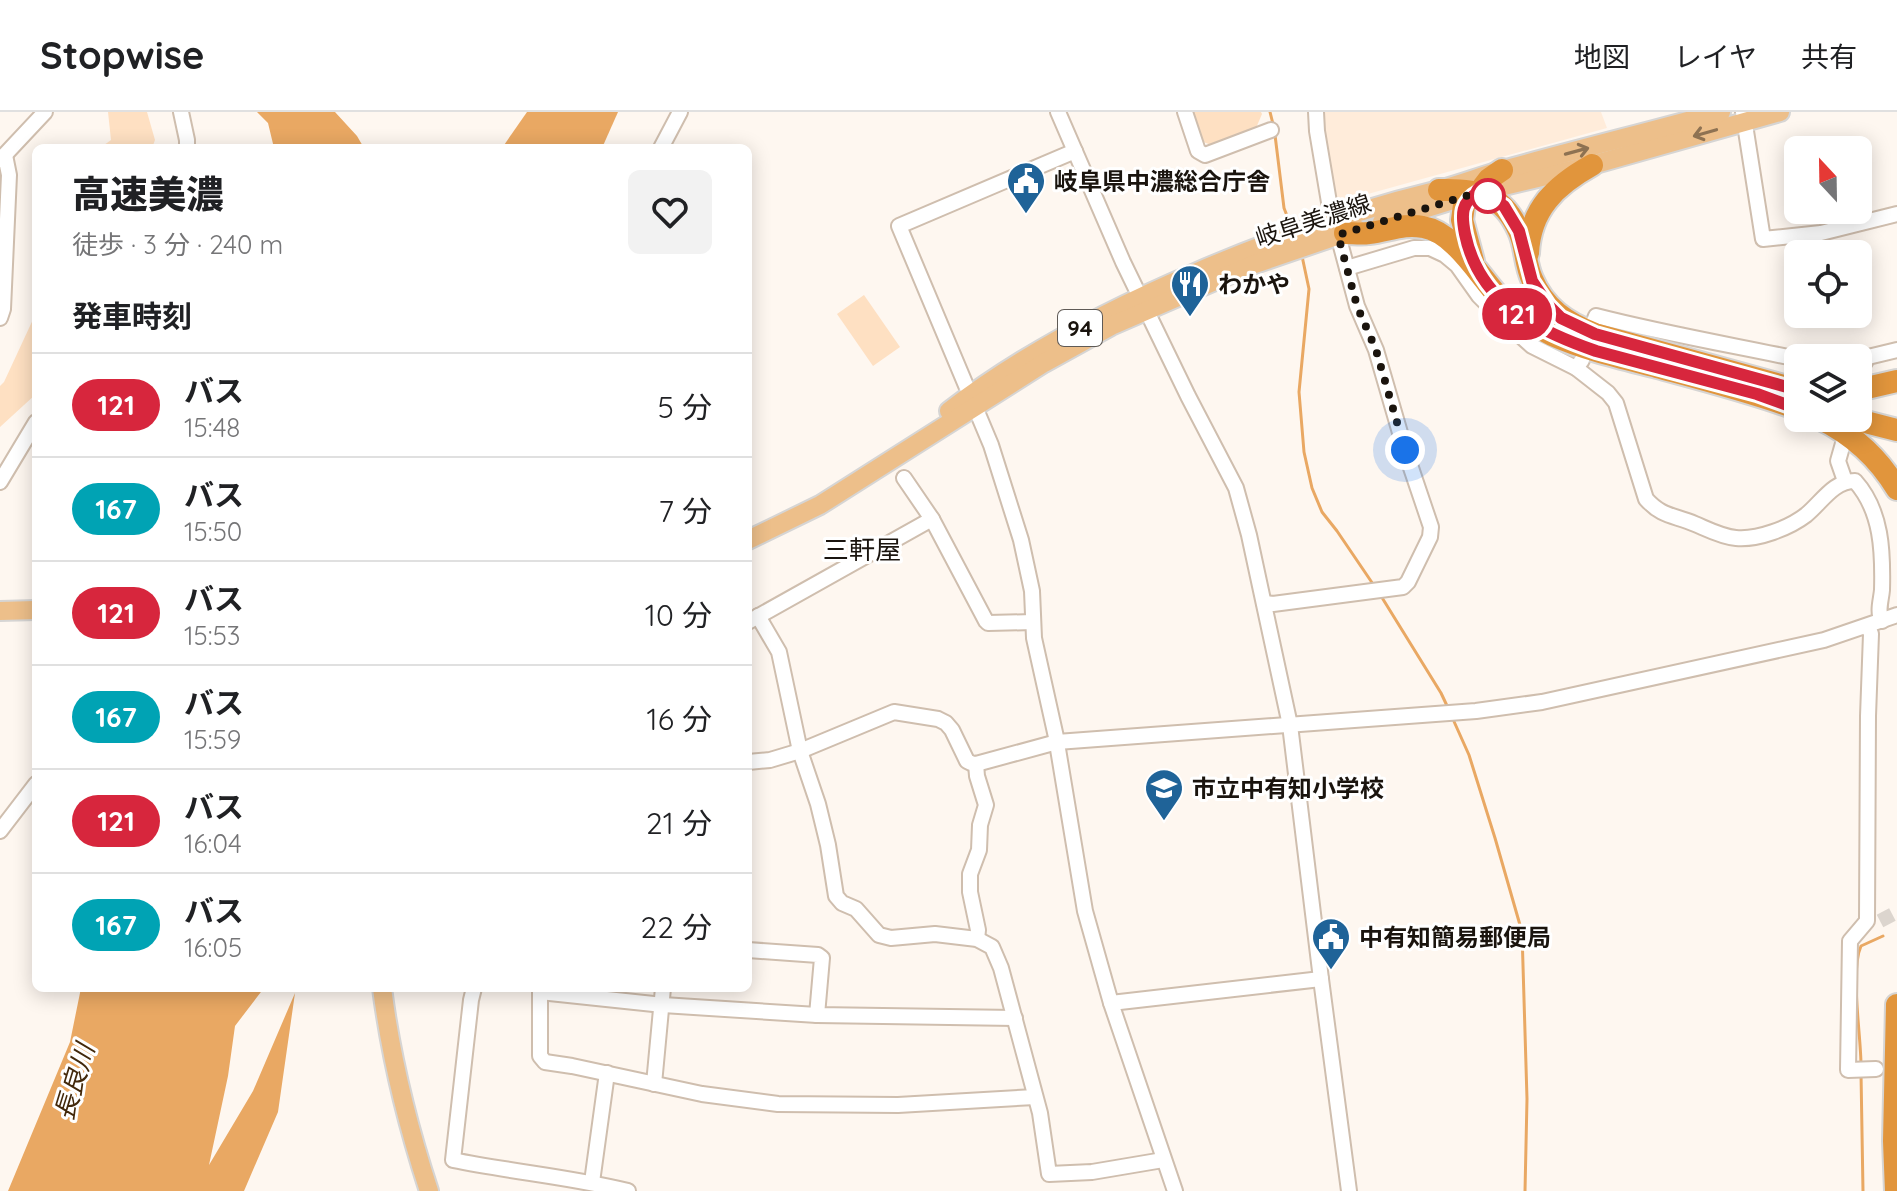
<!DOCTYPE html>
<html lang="ja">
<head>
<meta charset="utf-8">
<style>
  body { margin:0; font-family:Quicksand,"Noto Sans JP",sans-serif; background:#f2f2f2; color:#202124; height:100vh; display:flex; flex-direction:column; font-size:30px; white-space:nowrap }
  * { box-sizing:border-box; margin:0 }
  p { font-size:26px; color:#757577 }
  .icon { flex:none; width:44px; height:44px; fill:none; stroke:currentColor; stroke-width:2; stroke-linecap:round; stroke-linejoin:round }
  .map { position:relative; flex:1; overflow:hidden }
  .sheet { position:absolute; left:32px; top:32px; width:720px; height:848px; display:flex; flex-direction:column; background:#fff; border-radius:12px; box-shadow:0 4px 20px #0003 }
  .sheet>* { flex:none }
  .badge { padding:0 16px; border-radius:26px; font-size:28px; line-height:52px }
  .needle { width:52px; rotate:338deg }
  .controls { position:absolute; left:1784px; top:24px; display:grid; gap:16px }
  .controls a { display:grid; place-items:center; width:88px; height:88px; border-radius:12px; background:#fff; box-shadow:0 4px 20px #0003; font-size:40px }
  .you { position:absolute; width:40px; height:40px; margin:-20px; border:6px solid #fff; border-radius:50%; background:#1a73e8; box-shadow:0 0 0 12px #1a73e833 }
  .map>.badge { position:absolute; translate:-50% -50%; box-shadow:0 0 0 4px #fff }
  h2 { padding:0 40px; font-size:30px; line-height:72px }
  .round { display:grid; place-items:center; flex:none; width:84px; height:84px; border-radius:12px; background:#f2f2f2 }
  .head { display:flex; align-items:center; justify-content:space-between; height:136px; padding:0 40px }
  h1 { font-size:38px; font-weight:800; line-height:60px }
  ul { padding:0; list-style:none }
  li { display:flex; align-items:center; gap:24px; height:104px; padding:0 40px; border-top:2px solid #e0e0e0 }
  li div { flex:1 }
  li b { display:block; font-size:30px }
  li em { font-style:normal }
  li .badge { min-width:88px; font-weight:700; text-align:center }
  header { display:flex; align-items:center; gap:48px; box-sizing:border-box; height:112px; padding:0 40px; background:#fff; border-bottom:2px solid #e0e0e0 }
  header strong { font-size:38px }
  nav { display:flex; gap:44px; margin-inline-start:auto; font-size:28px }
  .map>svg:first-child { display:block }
  .built { fill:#ffecda }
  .green { fill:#fee0c2 }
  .water { fill:#e9a863 }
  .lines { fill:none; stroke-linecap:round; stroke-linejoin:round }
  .stream { stroke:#e9a863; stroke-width:3 }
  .minor-tunnel { stroke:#dcd5ce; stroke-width:14; stroke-dasharray:14 7; stroke-linecap:butt }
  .minor-casing { stroke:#cfbeae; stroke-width:18 }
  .major-casing { stroke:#d6d5d4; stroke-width:22 }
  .highway-casing { stroke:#d6d5d4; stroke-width:26 }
  .minor { stroke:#fff; stroke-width:14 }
  .major { stroke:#edbf8a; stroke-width:18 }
  .highway { stroke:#e1953c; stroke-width:22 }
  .oneway { stroke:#8e7252 }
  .line-casing { stroke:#fff; stroke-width:18 }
  .line { stroke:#d7263d; stroke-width:12 }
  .walk { stroke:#1a140e; stroke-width:8; stroke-dasharray:0 14.4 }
  .stop-dot { fill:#fff; stroke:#d7263d; stroke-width:4 }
  .labels { text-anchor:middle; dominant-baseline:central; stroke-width:6; stroke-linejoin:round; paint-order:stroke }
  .shield { fill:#fff; stroke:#5f5a56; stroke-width:2 }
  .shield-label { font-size:22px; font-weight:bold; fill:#1a140e }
  .poi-label { font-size:24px; font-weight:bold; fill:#1a140e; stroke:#fff; text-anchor:start }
  .street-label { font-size:24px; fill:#1a140e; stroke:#fff }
  .neighbourhood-label { font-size:26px; fill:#1a140e; stroke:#fff }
  .water-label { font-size:26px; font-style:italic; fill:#43290b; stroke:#fff }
</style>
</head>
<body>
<header>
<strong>Stopwise</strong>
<nav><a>地図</a><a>レイヤ</a><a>共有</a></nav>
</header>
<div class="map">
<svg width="1897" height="1079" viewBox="0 0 1897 1079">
  <rect width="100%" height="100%" fill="#fef7f0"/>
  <!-- built -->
  <path class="built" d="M1321,0H1601L1607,16L1339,90L1334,87Z"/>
  <!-- green -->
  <g class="green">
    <path d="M108,0H147L155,28L152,36H100L111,28Z"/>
    <path d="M1192,0H1261L1262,2L1256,16L1211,33L1201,29Z"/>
    <path d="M864,183L900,235L873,254L837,202Z"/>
    <path d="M36,201V282L0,315V274L4,270Z"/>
  </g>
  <!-- water -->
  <g class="water">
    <path d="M257,0H335L357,24L364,36H274L268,11Z"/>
    <path d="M527,0H618L602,36H502Z"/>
    <path d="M81,876H264L235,914L228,964L209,1053L253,979L295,881L278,1000L244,1079H8L70,930Z"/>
  </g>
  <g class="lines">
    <!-- stream -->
    <g class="stream">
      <path d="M1270,0L1273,12"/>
      <path d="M1275,23L1284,96L1291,114"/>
      <path d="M1302,144L1309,177L1299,280L1304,340L1312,376L1322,400L1337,419L1375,475"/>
      <path d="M1381,484L1441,581L1449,598"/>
      <path d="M1452,605L1469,643L1495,726L1522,820L1527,987L1525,1079"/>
      <path d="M1861,953C1861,923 1850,859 1861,834L1883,824"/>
      <path d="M1861,961L1863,1079"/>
    </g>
    <!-- minor-tunnel -->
    <path class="minor-tunnel" d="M1880,809L1897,800"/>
    <!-- minor casing -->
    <g class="minor-casing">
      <g id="minor">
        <path d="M181,0L187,28V36"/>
        <path d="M1058,0L1123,150L1188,284L1236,376L1249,423L1290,613L1321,867L1349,1079"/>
        <path d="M1185,0L1198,39L1205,43L1271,18"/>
        <path d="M1316,0L1317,19L1332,108"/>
        <path d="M1743,0L1763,127L1821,121L1897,102"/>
        <path d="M661,36L680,0"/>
        <path d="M1075,39L899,114L991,333L1021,428L1032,479L1034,526L1056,625L1085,799L1111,891L1175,1079"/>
        <path d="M0,48L45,0"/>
        <path d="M1347,156L1414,136H1430L1445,143L1457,153L1479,184L1504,209L1532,234L1576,256L1582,248"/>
        <path d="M0,206L3,197L9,63L5,43"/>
        <path d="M1594,209L1596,204C1662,221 1731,233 1798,247"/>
        <path d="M1576,256L1608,281L1616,291L1646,387C1662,405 1674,403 1695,412C1707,417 1722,425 1736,426C1758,428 1789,416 1806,403C1822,390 1833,369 1855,369C1882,399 1883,440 1882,478C1881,489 1877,499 1882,509"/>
        <path d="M1859,266L1862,255L1868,245L1897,238"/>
        <path d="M1844,328L1838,349L1845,369"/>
        <path d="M904,366L932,407L986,509L988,511L1033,510"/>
        <path d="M0,370L36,310"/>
        <path d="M1264,491L1273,492L1403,475L1408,470L1430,425L1431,415L1405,338L1376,238L1357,194L1338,123"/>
        <path d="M758,504L779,540L800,639L818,692L828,733L836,784L842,791L856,797L879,823L891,826L935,822L977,827L992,835L1001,856L1040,1001L1049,1062L1092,1060L1163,1048"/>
        <path d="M748,510L932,407"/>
        <path d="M1868,514L1871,522L1868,604L1867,809L1850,829L1848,958L1876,957"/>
        <path d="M748,650L770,648L800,639L894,600L938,607L946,611L952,618L967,649L971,651L976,652L1057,630L1476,599L1542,590L1824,528L1897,503"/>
        <path d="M976,652L977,664L986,693L980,713L979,738L970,762V780L978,818L977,827"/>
        <path d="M0,719L36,672"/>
        <path d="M748,838L818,843L822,846L817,903"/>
        <path d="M474,876L471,888L453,1048C512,1060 571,1065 628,1079"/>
        <path d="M540,876V944L545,950L572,954L702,982L778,992L898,993L1035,985"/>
        <path d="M540,880L663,893L817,903L1015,906"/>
        <path d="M1111,891L1321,867"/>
        <path d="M654,972L663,876"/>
        <path d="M592,1070L607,961"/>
      </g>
    </g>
    <!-- major casing -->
    <g class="major-casing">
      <g id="major">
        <path d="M1382,110L1479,80L1592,53L1780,0"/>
        <path d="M949,299C1024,241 1110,197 1197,160C1276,126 1356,98 1439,78C1461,72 1482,64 1503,58C1575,38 1648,20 1721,0"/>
        <path d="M748,428L820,393L1044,251L1111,214L1252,153L1357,117"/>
        <path d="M0,499L36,498"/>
        <path d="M382,876C391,946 407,1012 429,1079"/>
      </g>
    </g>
    <!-- highway casing -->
    <g class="highway-casing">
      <g id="highway">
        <path d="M1439,78C1478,77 1502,81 1519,119C1526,134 1525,152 1532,167C1544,196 1567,211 1595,222L1798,278"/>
        <path d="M1345,121C1353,121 1362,122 1369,121C1388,119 1404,111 1423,115C1454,120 1478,162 1498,184C1513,201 1532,213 1552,223C1586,238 1622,246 1657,255C1705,268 1752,280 1798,297"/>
        <path d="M1528,141C1530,97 1556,73 1592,53"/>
        <path d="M1473,149L1462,108L1464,93L1470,85L1479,80L1489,67L1502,58"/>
        <path d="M1858,278L1897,269"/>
        <path d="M1819,306C1852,322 1878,345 1897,377"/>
        <path d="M1850,306L1897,318"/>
        <path d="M1896,1079L1894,1029L1897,893"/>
      </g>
    </g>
    <!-- minor -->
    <use href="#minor" class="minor"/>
    <!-- major -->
    <use href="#major" class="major"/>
    <!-- highway -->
    <use href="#highway" class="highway"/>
  </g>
  <!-- one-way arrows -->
  <defs><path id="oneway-shaft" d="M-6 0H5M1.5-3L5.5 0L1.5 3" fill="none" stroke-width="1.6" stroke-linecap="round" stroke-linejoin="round" transform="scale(2)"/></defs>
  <g class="oneway">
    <use href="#oneway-shaft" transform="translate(1705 21) rotate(164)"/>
    <use href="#oneway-shaft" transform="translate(1577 39) rotate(-15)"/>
  </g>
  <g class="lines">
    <!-- line casing -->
    <g class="line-casing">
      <path id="line" d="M1798,278L1595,222L1561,206L1548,193L1532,169L1519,119L1504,94L1479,80C1461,90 1461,102 1465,122C1479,190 1535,218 1596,239L1757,282L1798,297"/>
    </g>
    <!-- line -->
    <use href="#line" class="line"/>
    <!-- walk -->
    <path class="walk" d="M1405,338L1376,238L1357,194L1338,123L1479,80L1488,84"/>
  </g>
  <!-- icons -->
  <defs>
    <g id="civic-pin" transform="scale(2)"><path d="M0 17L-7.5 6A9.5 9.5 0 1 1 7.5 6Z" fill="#1f6398" stroke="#fff"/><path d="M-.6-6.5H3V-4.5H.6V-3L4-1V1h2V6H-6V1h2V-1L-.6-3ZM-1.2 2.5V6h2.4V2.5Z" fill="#fff"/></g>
    <g id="restaurant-pin" transform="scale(2)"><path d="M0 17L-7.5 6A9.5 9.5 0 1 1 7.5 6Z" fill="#1f6398" stroke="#fff"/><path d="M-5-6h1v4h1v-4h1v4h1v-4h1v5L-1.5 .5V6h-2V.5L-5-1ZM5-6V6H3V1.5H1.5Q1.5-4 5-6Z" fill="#fff"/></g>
    <g id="school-pin" transform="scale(2)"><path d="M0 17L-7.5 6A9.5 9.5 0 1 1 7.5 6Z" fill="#1f6398" stroke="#fff"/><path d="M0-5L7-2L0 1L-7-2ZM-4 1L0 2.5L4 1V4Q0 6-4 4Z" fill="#fff"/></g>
  </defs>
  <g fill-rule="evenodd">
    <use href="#civic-pin" x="1026" y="69"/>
    <use href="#restaurant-pin" x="1190" y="172"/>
    <use href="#school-pin" x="1164" y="676"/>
    <use href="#civic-pin" x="1331" y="825"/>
  </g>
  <!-- markers -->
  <circle class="stop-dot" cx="1488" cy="84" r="16"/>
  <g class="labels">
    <!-- shield labels -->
    <rect class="shield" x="1058" y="198" width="44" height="36" rx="6"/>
    <g class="shield-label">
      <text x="1080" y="216">94</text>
    </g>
    <!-- poi labels -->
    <g class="poi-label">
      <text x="1054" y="69">岐阜県中濃総合庁舎</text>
      <text x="1218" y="172">わかや</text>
      <text x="1192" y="676">市立中有知小学校</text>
      <text x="1359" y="825">中有知簡易郵便局</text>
    </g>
    <!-- street labels -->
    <g class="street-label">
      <text transform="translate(1313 108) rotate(-18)">岐阜美濃線</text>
    </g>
    <!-- neighbourhood labels -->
    <g class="neighbourhood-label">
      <text x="862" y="437">三軒屋</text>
    </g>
    <!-- water labels -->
    <g class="water-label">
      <text transform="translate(74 970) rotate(-73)">長良川</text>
    </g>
  </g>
</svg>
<div class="controls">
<a><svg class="needle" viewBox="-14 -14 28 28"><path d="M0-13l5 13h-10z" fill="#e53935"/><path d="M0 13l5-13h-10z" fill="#757577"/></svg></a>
<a><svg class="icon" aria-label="locate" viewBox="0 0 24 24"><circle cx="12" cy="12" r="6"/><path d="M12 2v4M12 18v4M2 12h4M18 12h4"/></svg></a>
<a><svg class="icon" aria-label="layers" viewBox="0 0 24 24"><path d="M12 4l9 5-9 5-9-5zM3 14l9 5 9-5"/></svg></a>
</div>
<div class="you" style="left:1405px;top:338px"></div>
<b class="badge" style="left:1517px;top:202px;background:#d7263d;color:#fff">121</b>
<section class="sheet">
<div class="head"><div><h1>高速美濃</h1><p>徒歩 · 3 分 · 240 m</p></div><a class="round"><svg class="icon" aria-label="heart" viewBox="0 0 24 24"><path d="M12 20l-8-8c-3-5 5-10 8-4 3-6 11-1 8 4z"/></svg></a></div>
<h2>発車時刻</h2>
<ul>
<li><span class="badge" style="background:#d7263d;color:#fff">121</span><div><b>バス</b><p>15:48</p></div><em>5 分</em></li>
<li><span class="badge" style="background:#00a3b4;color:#fff">167</span><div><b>バス</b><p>15:50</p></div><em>7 分</em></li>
<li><span class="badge" style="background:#d7263d;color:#fff">121</span><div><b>バス</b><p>15:53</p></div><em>10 分</em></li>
<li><span class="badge" style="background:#00a3b4;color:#fff">167</span><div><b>バス</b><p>15:59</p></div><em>16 分</em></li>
<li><span class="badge" style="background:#d7263d;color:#fff">121</span><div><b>バス</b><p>16:04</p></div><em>21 分</em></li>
<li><span class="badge" style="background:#00a3b4;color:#fff">167</span><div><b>バス</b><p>16:05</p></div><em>22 分</em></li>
</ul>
</section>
</div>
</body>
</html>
